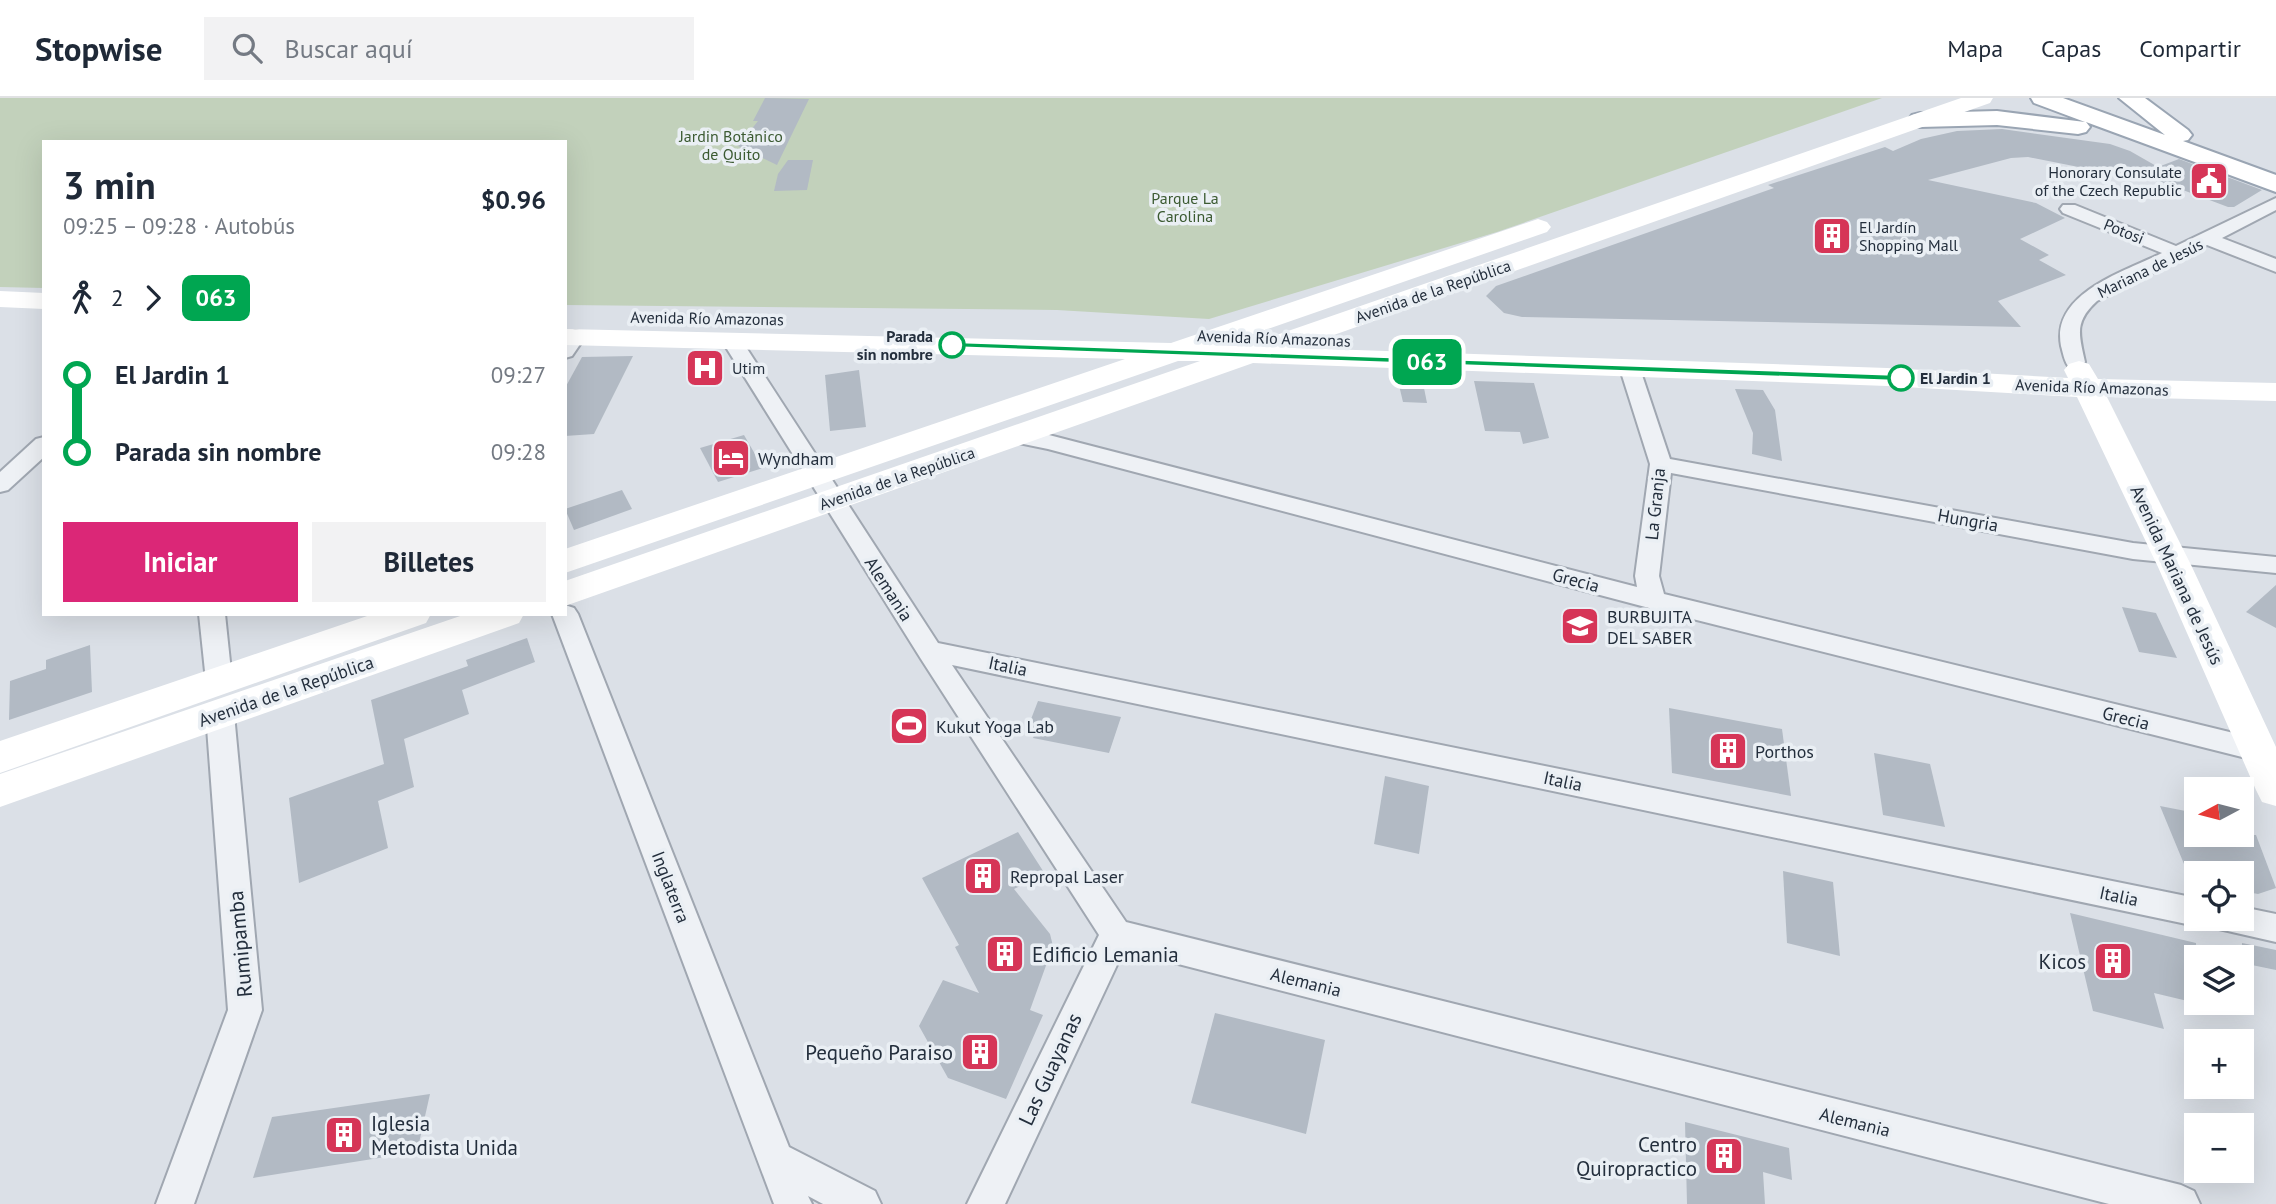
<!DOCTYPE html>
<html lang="es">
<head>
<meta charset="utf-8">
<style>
  body { margin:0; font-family:"PT Sans",sans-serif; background:#f2f2f3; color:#1f2937; height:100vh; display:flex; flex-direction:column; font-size:26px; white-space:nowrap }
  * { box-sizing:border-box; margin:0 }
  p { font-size:23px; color:#747a83 }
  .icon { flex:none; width:38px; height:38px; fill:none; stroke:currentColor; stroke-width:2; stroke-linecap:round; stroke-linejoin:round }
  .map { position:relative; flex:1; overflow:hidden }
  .panel { position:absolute; left:42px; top:42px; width:525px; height:476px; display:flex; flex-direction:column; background:#fff; border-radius:0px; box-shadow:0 7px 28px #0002 }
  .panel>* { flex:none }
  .badge { padding:0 14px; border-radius:10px; font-size:24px; line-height:46px }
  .needle { width:46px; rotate:263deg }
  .tools { position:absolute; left:2184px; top:679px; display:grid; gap:14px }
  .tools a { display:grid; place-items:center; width:70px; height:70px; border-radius:0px; background:#fff; box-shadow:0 7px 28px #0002; font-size:35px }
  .map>.badge { position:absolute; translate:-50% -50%; box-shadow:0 0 0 4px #fff }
  .legs { display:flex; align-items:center; gap:10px; height:77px; padding:0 21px; font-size:23px }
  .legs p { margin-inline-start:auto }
  .summary { display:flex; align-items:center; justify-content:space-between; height:119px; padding:0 21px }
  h1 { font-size:38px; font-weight:700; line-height:52px }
  .button { display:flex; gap:14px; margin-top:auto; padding:14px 21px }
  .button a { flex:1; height:80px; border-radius:0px; background:#db2777; color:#fff; font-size:28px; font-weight:700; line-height:80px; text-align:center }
  .button a+a { background:#f2f2f3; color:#1f2937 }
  ul { padding:0 21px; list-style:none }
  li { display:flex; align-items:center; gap:24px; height:77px; font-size:26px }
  li i { display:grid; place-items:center; width:10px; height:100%; margin:0 9px; background:currentColor }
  li i::after { content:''; width:18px; height:18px; margin:-9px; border:5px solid; border-radius:50%; background:#fff }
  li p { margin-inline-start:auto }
  li:first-child i { background:linear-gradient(#0000 50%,currentColor 0) }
  li:last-child i { background:linear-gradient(currentColor 50%,#0000 0) }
  header { display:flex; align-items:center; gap:42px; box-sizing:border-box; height:98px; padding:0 35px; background:#fff; border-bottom:2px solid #e0e1e3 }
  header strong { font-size:33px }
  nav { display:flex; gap:38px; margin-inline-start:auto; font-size:24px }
  .search { width:490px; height:63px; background:#f2f2f3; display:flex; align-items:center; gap:18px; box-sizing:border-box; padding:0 24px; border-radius:0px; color:#747a83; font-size:26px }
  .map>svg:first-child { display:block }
  .green { fill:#c2d1bb }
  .building { fill:#b2bac4 }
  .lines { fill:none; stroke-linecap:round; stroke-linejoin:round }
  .street-casing { stroke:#a0a7b1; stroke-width:4 }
  .primary-casing { stroke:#9aa5b3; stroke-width:4 }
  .street { fill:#eef1f5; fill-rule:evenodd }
  .secondary { fill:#fff; fill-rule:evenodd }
  .primary { fill:#fff; fill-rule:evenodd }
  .line-1 { fill:#00a651; stroke:#fff; stroke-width:2 }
  .stop-1-dot { fill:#fff; stroke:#00a651; stroke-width:3.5 }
  .labels { text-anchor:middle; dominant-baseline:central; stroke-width:7; stroke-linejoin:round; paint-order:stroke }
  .far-park-label { font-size:16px; fill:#3b5a31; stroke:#eaeff4 }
  .far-poi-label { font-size:16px; fill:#242f3d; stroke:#eaeff4; text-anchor:start }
  .far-street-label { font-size:16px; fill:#242f3d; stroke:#eaeff4 }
  .far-stop-label { font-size:16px; font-weight:bold; fill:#242f3d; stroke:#eaeff4; text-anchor:end }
  .poi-label { font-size:18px; fill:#242f3d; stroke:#eaeff4; text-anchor:start }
  .street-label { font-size:18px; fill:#242f3d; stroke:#eaeff4 }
  .near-street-label { font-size:21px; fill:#242f3d; stroke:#eaeff4 }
  .near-poi-label { font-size:21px; fill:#242f3d; stroke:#eaeff4; text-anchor:end }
</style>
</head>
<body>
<header>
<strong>Stopwise</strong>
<div class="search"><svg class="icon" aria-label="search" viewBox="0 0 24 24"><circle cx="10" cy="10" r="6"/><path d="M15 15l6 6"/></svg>Buscar aquí</div>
<nav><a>Mapa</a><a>Capas</a><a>Compartir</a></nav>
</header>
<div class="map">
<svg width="2276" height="1106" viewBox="0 0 2276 1106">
  <rect width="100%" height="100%" fill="#dbe0e7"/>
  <!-- green -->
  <path class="green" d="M0,0H1882L1497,134L1209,221L1057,212L565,207V44H44V190L0,189Z"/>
  <!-- building -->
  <g class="building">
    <path d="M765,0L809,1L777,67L738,48L758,23H753Z"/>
    <path d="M2002,31L2110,46L2130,53L2158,69L2179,61L2262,92L2234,109H2228L2143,77L2157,70L2124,78L2028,59L2011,60L1928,82L2036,105L2065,120L2020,141L2049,157L2039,162L2066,177L1998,203L2021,229L1522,219L1504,215L1486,198L1496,188L1774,90L1768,87L1885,49L1893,53L1921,41L1957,33Z"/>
    <path d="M788,62H813L807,92L774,93L778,76Z"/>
    <path d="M633,258L594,336L565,338V290L582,259Z"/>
    <path d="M859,272L866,329L830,333L825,277Z"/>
    <path d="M1397,279L1422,280L1427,305L1403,304Z"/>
    <path d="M1474,283L1534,285L1549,340L1523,346L1520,334L1485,333Z"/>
    <path d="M1735,291L1763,292L1775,312L1782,363L1752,356L1753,335Z"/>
    <path d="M744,337L763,370L718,384L700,350Z"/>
    <path d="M622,392L632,411L574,432L565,411Z"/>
    <path d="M2276,487V530L2246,514Z"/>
    <path d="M2122,509L2156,515L2177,560L2139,554Z"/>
    <path d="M527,540L535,564L462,592L469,616L404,641L414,689L378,703L388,750L299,785L289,700L384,666L371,602L468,568L466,562Z"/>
    <path d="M90,547L92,594L9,622L10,583L46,571V562Z"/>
    <path d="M1038,603L1121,619L1109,655L1033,640L1037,630L1028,629Z"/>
    <path d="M1669,610L1782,631L1791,698L1672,675Z"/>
    <path d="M1874,655L1930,666L1945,729L1883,717Z"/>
    <path d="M1385,678L1429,688L1419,756L1374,746Z"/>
    <path d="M2160,708L2196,715V737H2256L2276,790L2258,796L2242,793V775L2196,766V795Z"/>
    <path d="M1018,734L1045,776L1014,791L1050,836L1053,848L1030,912L1043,917L1006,1001L948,980L919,928L943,882L979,895L955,849L959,847L922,780Z"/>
    <path d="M1783,773L1833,784L1840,858L1787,845Z"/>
    <path d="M2070,815L2196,845V905L2154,895L2164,931L2093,913Z"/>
    <path d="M2242,845L2276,852V872L2242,865Z"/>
    <path d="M1215,915L1325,942L1306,1036L1191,1005Z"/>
    <path d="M430,996L417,1054L253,1080L272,1019Z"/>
    <path d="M1685,1024L1789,1050L1792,1082L1763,1074L1765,1106H1687Z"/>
  </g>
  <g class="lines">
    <!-- street casing -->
    <g class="street-casing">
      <g id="street">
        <path d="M2276,100V112L2222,140L2276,161V174L2207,147L2097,203C2074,224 2079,236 2085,264L2082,268H2068C2064,262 2063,255 2061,248C2051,195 2124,174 2162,155L2063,115L2060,111L2063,107H2075L2176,148Z"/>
        <path d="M575,233L582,235L585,239L572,258L565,260V239Z"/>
        <path d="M732,237L739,239L742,243L938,545L2196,800V821H2208L2196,828L952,567L1126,824L2181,1087L2194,1093L2200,1106H2109L1124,852L1005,1106H967L1099,837L921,561L722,243L725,239Z"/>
        <path d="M1630,265L1637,267L1640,271L1670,361L2133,445L2276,459V475L2133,461L1671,375L1659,478L1664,496L2258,641L2268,644L2272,652L2268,660L2258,663L1653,511L1048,351L1009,343L1006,338L1009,333L1017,331L1049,337L1637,489L1635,478L1650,366L1620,271L1623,267Z"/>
        <path d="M44,339V359L8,392L0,394V374L36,341Z"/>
        <path d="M565,507L574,510L578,516L789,1049L875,1093L881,1106H823L808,1098L812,1106H774L552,516H565Z"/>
        <path d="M199,516H225L232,583L228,590L219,593L210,590L206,583Z"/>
        <path d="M220,605L230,609L234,616L262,912L194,1106H156L228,912L206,616L210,609Z"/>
        <path d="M2242,809L2276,816V844L2219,831L2214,821H2242Z"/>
      </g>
    </g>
    <!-- primary casing -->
    <g class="primary-casing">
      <path id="primary" d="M2031,0H2063L2165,37L2119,0H2145L2188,32L2192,37L2188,42L2183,43L2276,77V94L2086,24L2090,29L2086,34L2078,36L1997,27L1920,29L1912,27L1908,22L1912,17L1920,15L1997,13L2085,24L2034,5Z"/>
    </g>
    <!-- street -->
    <use href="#street" class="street"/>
    <!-- secondary -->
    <g class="secondary">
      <path d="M1961,0H1993L1990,5L1297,250L1887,270L2068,280L2064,272L2069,266L2079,263L2089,266L2098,281L2276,285V303L2107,299L2192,469L2276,649V708L2262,704L2256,692L2158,469L2077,299L1887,288L1253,265L565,508V483L1200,263H1178L565,475V451L1125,261L565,247V231L1171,245L1529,124L1538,121L1547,124L1551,129L1547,134L1222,247L1245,248Z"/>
      <path d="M0,193L44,195V211L0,209Z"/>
      <path d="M373,516H431L426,525L0,675V643Z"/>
      <path d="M466,516H524L519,525L0,709V676Z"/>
    </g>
    <!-- primary -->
    <use href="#primary" class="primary"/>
  </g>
  <!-- line-1 -->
  <path class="line-1" d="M952,244L1901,277L1906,280L1901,283L949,249V245Z"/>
  <!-- icons -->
  <defs>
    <g id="civic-square" transform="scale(2.0125)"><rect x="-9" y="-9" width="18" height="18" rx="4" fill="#d63557" stroke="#eaeff4"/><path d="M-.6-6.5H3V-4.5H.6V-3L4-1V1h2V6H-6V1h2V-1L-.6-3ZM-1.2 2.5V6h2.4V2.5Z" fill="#fff"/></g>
    <g id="building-square" transform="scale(2.0125)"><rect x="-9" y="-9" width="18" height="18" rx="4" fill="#d63557" stroke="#eaeff4"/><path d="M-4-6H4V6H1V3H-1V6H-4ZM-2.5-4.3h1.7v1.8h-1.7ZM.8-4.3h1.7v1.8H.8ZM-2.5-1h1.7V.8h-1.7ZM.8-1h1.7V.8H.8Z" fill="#fff"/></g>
    <g id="hospital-square" transform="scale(2.0125)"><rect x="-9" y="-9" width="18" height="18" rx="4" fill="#d63557" stroke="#eaeff4"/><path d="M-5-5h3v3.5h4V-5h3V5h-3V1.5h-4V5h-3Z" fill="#fff"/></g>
    <g id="hotel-square" transform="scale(2.0125)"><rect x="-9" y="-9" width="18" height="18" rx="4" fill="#d63557" stroke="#eaeff4"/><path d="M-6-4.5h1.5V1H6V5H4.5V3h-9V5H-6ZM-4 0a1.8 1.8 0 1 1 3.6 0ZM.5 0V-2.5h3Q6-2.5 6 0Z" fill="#fff"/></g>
    <g id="school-square" transform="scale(2.0125)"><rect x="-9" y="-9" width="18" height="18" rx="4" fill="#d63557" stroke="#eaeff4"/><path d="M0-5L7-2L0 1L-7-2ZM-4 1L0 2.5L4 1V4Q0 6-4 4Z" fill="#fff"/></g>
    <g id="stadium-square" transform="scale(2.0125)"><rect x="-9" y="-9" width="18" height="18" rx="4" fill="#d63557" stroke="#eaeff4"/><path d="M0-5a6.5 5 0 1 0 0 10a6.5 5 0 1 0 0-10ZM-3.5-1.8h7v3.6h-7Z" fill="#fff"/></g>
  </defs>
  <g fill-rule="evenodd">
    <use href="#civic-square" x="2209" y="83"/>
    <use href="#building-square" x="1832" y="138"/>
    <use href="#hospital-square" x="705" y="270"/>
    <use href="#hotel-square" x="731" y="360"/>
    <use href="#school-square" x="1580" y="528"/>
    <use href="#stadium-square" x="909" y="628"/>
    <use href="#building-square" x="1728" y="653"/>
    <use href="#building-square" x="983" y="778"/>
    <use href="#building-square" x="1005" y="856"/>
    <use href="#building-square" x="2113" y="863"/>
    <use href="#building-square" x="980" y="954"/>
    <use href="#building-square" x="344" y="1037"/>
    <use href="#building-square" x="1724" y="1058"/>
  </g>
  <!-- markers -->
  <g class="stop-1-dot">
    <circle cx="952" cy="247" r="12"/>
    <circle cx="1901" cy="280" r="12"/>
  </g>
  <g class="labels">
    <!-- far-park labels -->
    <g class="far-park-label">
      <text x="731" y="38">Jardin Botánico<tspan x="731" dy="18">de Quito</tspan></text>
      <text x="1185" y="100">Parque La<tspan x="1185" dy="18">Carolina</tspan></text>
    </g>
    <!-- far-poi labels -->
    <g class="far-poi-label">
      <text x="2182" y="74" text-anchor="end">Honorary Consulate<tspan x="2182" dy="18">of the Czech Republic</tspan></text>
      <text x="1859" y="129">El Jardín<tspan x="1859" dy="18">Shopping Mall</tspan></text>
      <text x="732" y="270">Utim</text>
    </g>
    <!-- far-street labels -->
    <g class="far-street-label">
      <text transform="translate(2124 133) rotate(22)">Potosi</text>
      <text transform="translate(2150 170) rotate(-26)">Mariana de Jesús</text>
      <text transform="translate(1433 193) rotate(-19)">Avenida de la República</text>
      <text transform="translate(707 220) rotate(1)">Avenida Río Amazonas</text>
      <text transform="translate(1274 240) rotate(2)">Avenida Río Amazonas</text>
      <text transform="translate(2092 289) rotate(2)">Avenida Río Amazonas</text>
      <text transform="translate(897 380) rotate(-19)">Avenida de la República</text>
    </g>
    <!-- far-stop labels -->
    <g class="far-stop-label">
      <text x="933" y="238">Parada<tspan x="933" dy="18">sin nombre</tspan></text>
      <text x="1920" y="280" text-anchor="start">El Jardin 1</text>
    </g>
    <!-- poi labels -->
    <g class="poi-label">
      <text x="758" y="360">Wyndham</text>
      <text x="1607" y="518">BURBUJITA<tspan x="1607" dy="21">DEL SABER</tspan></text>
      <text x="936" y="628">Kukut Yoga Lab</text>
      <text x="1755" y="653">Porthos</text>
      <text x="1010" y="778">Repropal Laser</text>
    </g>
    <!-- street labels -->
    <g class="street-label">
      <text transform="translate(1655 406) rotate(-84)">La Granja</text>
      <text transform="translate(1968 422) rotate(10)">Hungria</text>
      <text transform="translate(2177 477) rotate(65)">Avenida Mariana de Jesús</text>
      <text transform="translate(1576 482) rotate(15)">Grecia</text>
      <text transform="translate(889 491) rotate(57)">Alemania</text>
      <text transform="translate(1008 568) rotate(12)">Italia</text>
      <text transform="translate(286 593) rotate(-19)">Avenida de la República</text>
      <text transform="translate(2126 620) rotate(14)">Grecia</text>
      <text transform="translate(1563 683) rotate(12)">Italia</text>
      <text transform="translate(671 789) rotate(69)">Inglaterra</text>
      <text transform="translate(2119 798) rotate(12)">Italia</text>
      <text transform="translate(1306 884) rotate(14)">Alemania</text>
      <text transform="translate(1855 1024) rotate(14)">Alemania</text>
    </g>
    <!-- near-street labels -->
    <g class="near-street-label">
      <text transform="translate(240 846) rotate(-95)">Rumipamba</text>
      <text transform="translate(1050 971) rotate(-65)">Las Guayanas</text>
    </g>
    <!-- near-poi labels -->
    <g class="near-poi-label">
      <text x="1032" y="856" text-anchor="start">Edificio Lemania</text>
      <text x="2086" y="863">Kicos</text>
      <text x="953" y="954">Pequeño Paraiso</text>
      <text x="371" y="1025" text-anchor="start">Iglesia<tspan x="371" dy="24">Metodista Unida</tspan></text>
      <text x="1697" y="1046">Centro<tspan x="1697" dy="24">Quiropractico</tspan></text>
    </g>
  </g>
</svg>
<div class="tools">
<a><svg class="needle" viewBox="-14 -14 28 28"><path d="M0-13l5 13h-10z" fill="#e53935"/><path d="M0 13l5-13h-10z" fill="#747a83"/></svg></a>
<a><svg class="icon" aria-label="locate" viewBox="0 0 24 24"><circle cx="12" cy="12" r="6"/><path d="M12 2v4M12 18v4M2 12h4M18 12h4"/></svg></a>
<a><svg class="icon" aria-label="layers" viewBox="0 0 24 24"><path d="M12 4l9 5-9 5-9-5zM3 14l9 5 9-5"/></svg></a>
<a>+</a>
<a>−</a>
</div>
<b class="badge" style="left:1427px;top:264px;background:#00a651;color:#fff">063</b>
<section class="panel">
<div class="summary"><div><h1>3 min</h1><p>09:25 – 09:28 · Autobús</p></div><b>$0.96</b></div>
<div class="legs"><svg class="icon" aria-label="walk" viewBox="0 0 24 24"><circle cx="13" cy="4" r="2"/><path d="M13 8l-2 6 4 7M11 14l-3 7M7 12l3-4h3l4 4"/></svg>2<svg class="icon" aria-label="forward" viewBox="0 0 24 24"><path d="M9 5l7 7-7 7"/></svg><b class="badge" style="background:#00a651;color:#fff">063</b></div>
<ul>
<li><i style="color:#00a651"></i><b>El Jardin 1</b><p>09:27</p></li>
<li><i style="color:#00a651"></i><b>Parada sin nombre</b><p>09:28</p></li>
</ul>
<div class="button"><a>Iniciar</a><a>Billetes</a></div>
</section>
</div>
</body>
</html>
